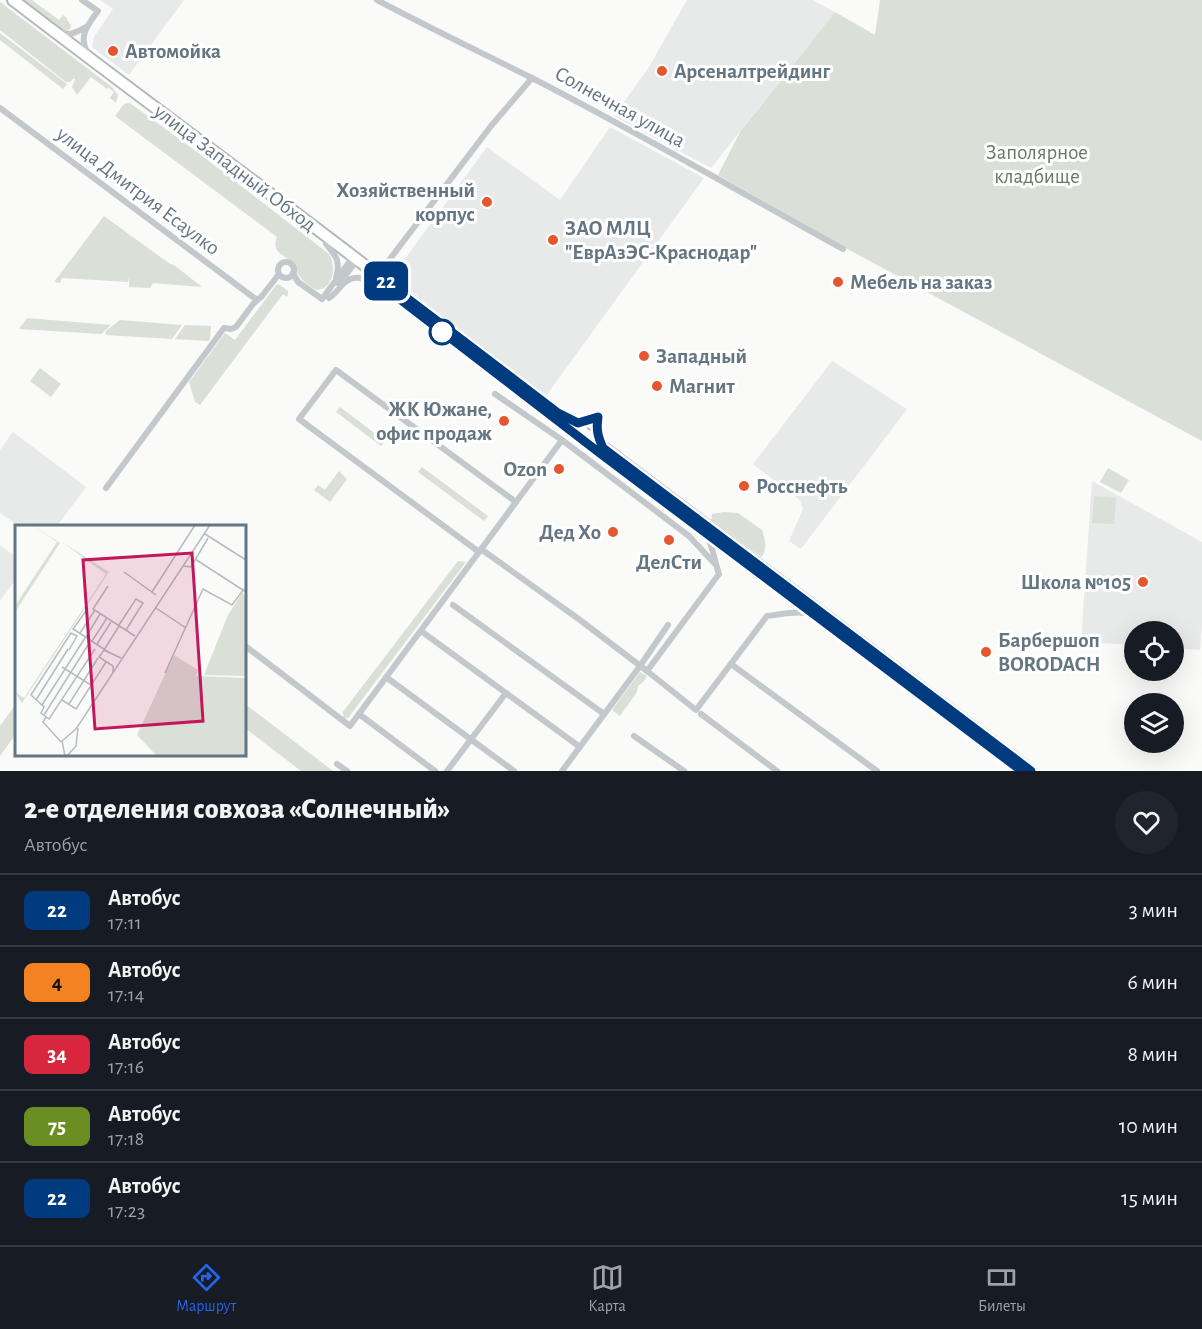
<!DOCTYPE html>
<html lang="ru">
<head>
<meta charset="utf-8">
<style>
  body { margin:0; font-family:"Alegreya Sans",sans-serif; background:#20242c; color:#f1f3f6; height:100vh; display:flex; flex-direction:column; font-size:22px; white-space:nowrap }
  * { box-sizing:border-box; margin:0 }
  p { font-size:20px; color:#9ea1a6 }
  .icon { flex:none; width:33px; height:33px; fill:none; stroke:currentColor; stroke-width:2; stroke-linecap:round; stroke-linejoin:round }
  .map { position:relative; height:771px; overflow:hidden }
  .side { display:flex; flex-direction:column; background:#171b24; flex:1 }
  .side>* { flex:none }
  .badge { padding:0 12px; border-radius:9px; font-size:21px; line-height:39px }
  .fabs { position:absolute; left:1124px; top:621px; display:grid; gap:12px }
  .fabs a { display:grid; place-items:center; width:60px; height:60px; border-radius:50%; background:#171b24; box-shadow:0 6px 24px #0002; font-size:30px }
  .map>.badge { position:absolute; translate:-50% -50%; box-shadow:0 0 0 3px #fff }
  .round { display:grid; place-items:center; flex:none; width:63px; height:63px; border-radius:32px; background:#20242c }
  .headline { display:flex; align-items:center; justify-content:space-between; height:102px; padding:0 24px }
  h1 { font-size:28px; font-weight:800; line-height:45px }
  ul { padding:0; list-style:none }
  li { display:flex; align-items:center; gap:18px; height:72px; padding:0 24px; border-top:2px solid #363941 }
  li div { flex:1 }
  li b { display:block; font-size:22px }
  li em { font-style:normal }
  li .badge { min-width:66px; font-weight:700; text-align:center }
  .menu { display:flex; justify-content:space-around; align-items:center; height:84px; border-top:2px solid #363941; background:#171b24; font-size:16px; color:#9ea1a6 }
  .menu a { display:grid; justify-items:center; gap:3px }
  .menu .current { color:#2563eb }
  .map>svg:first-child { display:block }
  .built { fill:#e8e9e9 }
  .green { fill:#dadfd7 }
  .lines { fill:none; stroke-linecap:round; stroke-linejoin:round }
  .trunk-casing { stroke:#b4b9bd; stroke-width:14 }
  .minor { stroke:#c3c8cc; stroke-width:6 }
  .trunk { stroke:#fff; stroke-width:10 }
  .line-casing { stroke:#fff; stroke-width:14 }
  .line { stroke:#003b80; stroke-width:9 }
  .poi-dot { fill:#e4572e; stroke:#fff; stroke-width:2 }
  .stop-dot { fill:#fff; stroke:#003b80; stroke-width:3 }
  .labels { text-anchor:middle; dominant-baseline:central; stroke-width:6; stroke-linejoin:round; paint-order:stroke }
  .poi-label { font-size:21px; font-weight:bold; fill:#657683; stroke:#fff; text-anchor:start }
  .street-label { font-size:21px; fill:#657683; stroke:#fff }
  .park-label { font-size:21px; fill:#687a64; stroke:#fff }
  .inset-road { fill:none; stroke:#b5bdc2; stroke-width:1.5 }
  .view { fill:#c2185b; fill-opacity:0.15; stroke:#c2185b; stroke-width:3 }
  .inset-edge { fill:none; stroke:#657683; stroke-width:3 }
</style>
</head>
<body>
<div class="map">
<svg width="1202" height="771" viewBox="0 0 1202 771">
  <rect width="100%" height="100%" fill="#fafaf8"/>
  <!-- built -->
  <g class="built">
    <path d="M100,0H184L129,75L92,47L94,37L113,9Z"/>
    <path d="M687,0H812L835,12L711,168L614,116L649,67Z"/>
    <path d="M610,127L704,178L546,396L401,283L398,278L397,272L399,267L487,147L560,200Z"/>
    <path d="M832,361L907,409L801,549L789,541L803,509L800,500L753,464Z"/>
    <path d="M13,432L86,487L57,526H19L0,513V450Z"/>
    <path d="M1092,481L1202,542V622L1200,650L1173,648V632H1134V645L1081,642Z"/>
    <path d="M0,545L16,557V579L0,601Z"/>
  </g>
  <!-- green -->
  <g class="green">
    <path d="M17,0H32L59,20L63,15L67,18V20L71,25L70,29L66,32H63Z"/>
    <path d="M880,0H1202V441L853,252L718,175L740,132L835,12L875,35Z"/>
    <path d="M0,2L112,87L118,95L116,103L110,98L114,92L109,88L107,89L91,77L77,95L72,87L75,79L74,78L70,82H66L0,30Z"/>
    <path d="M0,33L67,84L63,89L0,40Z"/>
    <path d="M130,103L205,158L329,254C337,266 333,289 317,290C310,287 303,282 299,275C296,271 296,266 292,262C283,254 271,253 277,237L115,116L124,104Z"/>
    <path d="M104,216L170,264L174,265L202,287L153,283L150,288L129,287V277L128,282L62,278L60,283L54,282Z"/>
    <path d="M277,284L280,285L288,291V294L287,297L283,294L200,405L195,402L189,382L225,333L235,340Z"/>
    <path d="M27,318L111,325L101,334L19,329Z"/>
    <path d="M120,320L182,325L172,339L106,335V331Z"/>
    <path d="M185,325L211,326L210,339L208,341L175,339Z"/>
    <path d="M40,368L61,384L51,397L30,381Z"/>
    <path d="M340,407L385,441L381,446L336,412Z"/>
    <path d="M422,467L488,516L484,521L418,472Z"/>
    <path d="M1108,468L1129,480L1121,493L1100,482Z"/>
    <path d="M339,471L347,479L330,502L314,490L318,485L325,490Z"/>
    <path d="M1094,496L1116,498L1114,524L1092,523Z"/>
    <path d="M724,512L738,513L762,530C765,539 768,551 761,557L711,520L712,514Z"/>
    <path d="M458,561L466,562L348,718H344L342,717L344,715L342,713Z"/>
    <path d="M640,672L647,676L644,681L638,686L637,692L620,716L612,710Z"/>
    <path d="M16,704V734L0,756V726Z"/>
    <path d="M244,704H245L333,771H301L245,728Z"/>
  </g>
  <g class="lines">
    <!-- trunk casing -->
    <g class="trunk-casing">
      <path id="trunk" d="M13,0C142,99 274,195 402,294C611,454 821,613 1031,771"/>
    </g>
    <!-- minor -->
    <g class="minor">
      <path d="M82,0L98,11C87,26 78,36 88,54"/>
      <path d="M377,0C428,27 480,52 532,78C637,132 740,192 843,249"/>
      <path d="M59,33C70,36 77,32 86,27"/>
      <path d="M0,108L257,300"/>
      <path d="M326,244C336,256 341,261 336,278"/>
      <circle cx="286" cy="270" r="8"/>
      <path d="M293,273L298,282L322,299"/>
      <path d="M374,280L491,126L532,78"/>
      <path d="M339,284L357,260"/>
      <path d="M329,298C335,294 339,289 343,284C354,273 367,279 380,284"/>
      <path d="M322,299L353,257"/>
      <path d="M495,394L562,440L689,536L715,564"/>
      <path d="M106,488L224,328L231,329L236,327L253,304L262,296L279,274"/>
      <path d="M688,518C693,524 698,527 703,532C713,542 714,561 719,574L647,671L696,710L767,616C776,615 796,611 805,613C818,617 829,628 842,635"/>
      <path d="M481,549L580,620L647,671"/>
      <path d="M479,552L299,419L336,370L516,502"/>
      <path d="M453,605L604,714"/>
      <path d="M421,631L580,747"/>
      <path d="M244,645L350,726L562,440"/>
      <path d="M731,664L877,771"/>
      <path d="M386,677L514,771"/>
      <path d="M359,714L435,771"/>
      <path d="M701,714L777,771"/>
      <path d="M634,736L684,771"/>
      <path d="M337,764L347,771"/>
      <path d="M447,771L506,693"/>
      <path d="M562,771L640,666L668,625"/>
    </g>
    <!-- trunk -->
    <use href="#trunk" class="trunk"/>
  </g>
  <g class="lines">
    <!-- line casing -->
    <g class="line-casing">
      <path id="line" d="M1022,771L601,454L375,280L378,276L558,413L578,423L598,417C596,430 598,437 603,448L1031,771"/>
    </g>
    <!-- line -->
    <use href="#line" class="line"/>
  </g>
  <!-- markers -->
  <g class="poi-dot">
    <circle cx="113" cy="51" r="6"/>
    <circle cx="662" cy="71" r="6"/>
    <circle cx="487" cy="202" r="6"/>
    <circle cx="553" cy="240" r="6"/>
    <circle cx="838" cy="282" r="6"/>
    <circle cx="644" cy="356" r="6"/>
    <circle cx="657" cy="386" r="6"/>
    <circle cx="504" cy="421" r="6"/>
    <circle cx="559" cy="469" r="6"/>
    <circle cx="744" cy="486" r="6"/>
    <circle cx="613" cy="532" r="6"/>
    <circle cx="669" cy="540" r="6"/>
    <circle cx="1143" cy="582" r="6"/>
    <circle cx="986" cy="652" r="6"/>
  </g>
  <circle class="stop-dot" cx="442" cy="332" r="12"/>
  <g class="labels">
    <!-- poi labels -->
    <g class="poi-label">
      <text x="125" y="51">Автомойка</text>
      <text x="674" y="71">Арсеналтрейдинг</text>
      <text x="475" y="190" text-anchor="end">Хозяйственный<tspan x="475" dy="24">корпус</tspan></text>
      <text x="565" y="228">ЗАО МЛЦ<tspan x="565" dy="24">"ЕврАзЭС-Краснодар"</tspan></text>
      <text x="850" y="282">Мебель на заказ</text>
      <text x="656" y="356">Западный</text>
      <text x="669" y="386">Магнит</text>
      <text x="492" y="409" text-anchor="end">ЖК Южане,<tspan x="492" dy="24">офис продаж</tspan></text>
      <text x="547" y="469" text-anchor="end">Ozon</text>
      <text x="756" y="486">Росснефть</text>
      <text x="601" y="532" text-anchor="end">Дед Хо</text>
      <text x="669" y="562" text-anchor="middle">ДелСти</text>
      <text x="1131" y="582" text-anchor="end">Школа №105</text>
      <text x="998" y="640">Барбершоп<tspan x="998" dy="24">BORODACH</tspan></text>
    </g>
    <!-- street labels -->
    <g class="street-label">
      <text transform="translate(620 107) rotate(29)">Солнечная улица</text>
      <text transform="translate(235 168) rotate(37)">улица Западный Обход</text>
      <text transform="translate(138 191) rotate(37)">улица Дмитрия Есаулко</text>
    </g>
    <!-- park labels -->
    <g class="park-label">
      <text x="1037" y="152">Заполярное<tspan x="1037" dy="24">кладбище</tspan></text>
    </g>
  </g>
  <!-- overview -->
  <g transform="translate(15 525)">
    <rect width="231" height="231" fill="#fafaf8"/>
    <path d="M17,0L45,18L0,87V81L42,17ZM47,17L94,47L7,178L0,167L9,173L91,49ZM227,68L231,70V151L189,150L213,90ZM159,130L183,145L181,151L231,153V231H142L122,210Z" fill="#dadfd7"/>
    <path class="inset-road" d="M190,9L231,35M180,34L231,67M169,41L176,42L193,13M109,47L141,70M93,61L78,84L120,111M137,67L180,0M73,83L58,104L95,128M141,83L171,103M104,100L121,74L128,78L111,105M65,108L80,85M71,112L85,89M77,116L92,93M82,119L96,97M54,125L62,111L56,108L16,170L29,182L26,188L34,194L80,124M89,125L104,101M47,142L76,160M98,147V141L84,132L89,125L106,133M150,148L188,64L217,80L229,64M21,175L53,124M47,175L61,184L91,137M54,179L83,133M27,180L70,113M29,190L73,120M31,192L28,197L46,217M50,231L47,216L61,204L195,0M52,231L61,221L63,203"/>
    <path class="view" d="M177,28L188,196L80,204L68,35Z"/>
    <rect width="231" height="231" class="inset-edge"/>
  </g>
</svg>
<div class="fabs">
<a><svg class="icon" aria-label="locate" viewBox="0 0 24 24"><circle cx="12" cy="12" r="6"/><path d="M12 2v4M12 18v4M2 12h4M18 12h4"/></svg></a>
<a><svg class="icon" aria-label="layers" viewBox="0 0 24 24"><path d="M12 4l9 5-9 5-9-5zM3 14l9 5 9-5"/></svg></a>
</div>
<b class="badge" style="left:386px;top:281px;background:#003b80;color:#fff">22</b>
</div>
<section class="side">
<div class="headline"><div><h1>2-е отделения совхоза «Солнечный»</h1><p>Автобус</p></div><a class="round"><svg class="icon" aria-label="heart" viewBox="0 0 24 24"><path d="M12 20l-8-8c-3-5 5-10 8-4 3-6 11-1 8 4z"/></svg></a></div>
<ul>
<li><span class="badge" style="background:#003b80;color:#fff">22</span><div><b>Автобус</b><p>17:11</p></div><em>3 мин</em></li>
<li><span class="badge" style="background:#f58220;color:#111">4</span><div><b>Автобус</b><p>17:14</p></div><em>6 мин</em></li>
<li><span class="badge" style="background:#d7263d;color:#fff">34</span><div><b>Автобус</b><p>17:16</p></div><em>8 мин</em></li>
<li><span class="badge" style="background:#6b8e23;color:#fff">75</span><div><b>Автобус</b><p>17:18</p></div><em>10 мин</em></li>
<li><span class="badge" style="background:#003b80;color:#fff">22</span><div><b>Автобус</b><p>17:23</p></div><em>15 мин</em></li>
</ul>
</section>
<nav class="menu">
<a class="current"><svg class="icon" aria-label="directions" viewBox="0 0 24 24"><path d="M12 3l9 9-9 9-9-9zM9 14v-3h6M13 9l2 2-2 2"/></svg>Маршрут</a>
<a><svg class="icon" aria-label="map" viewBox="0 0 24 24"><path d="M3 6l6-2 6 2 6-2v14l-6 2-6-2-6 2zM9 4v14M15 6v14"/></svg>Карта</a>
<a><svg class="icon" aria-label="tickets" viewBox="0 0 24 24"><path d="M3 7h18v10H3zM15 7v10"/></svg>Билеты</a>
</nav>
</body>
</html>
